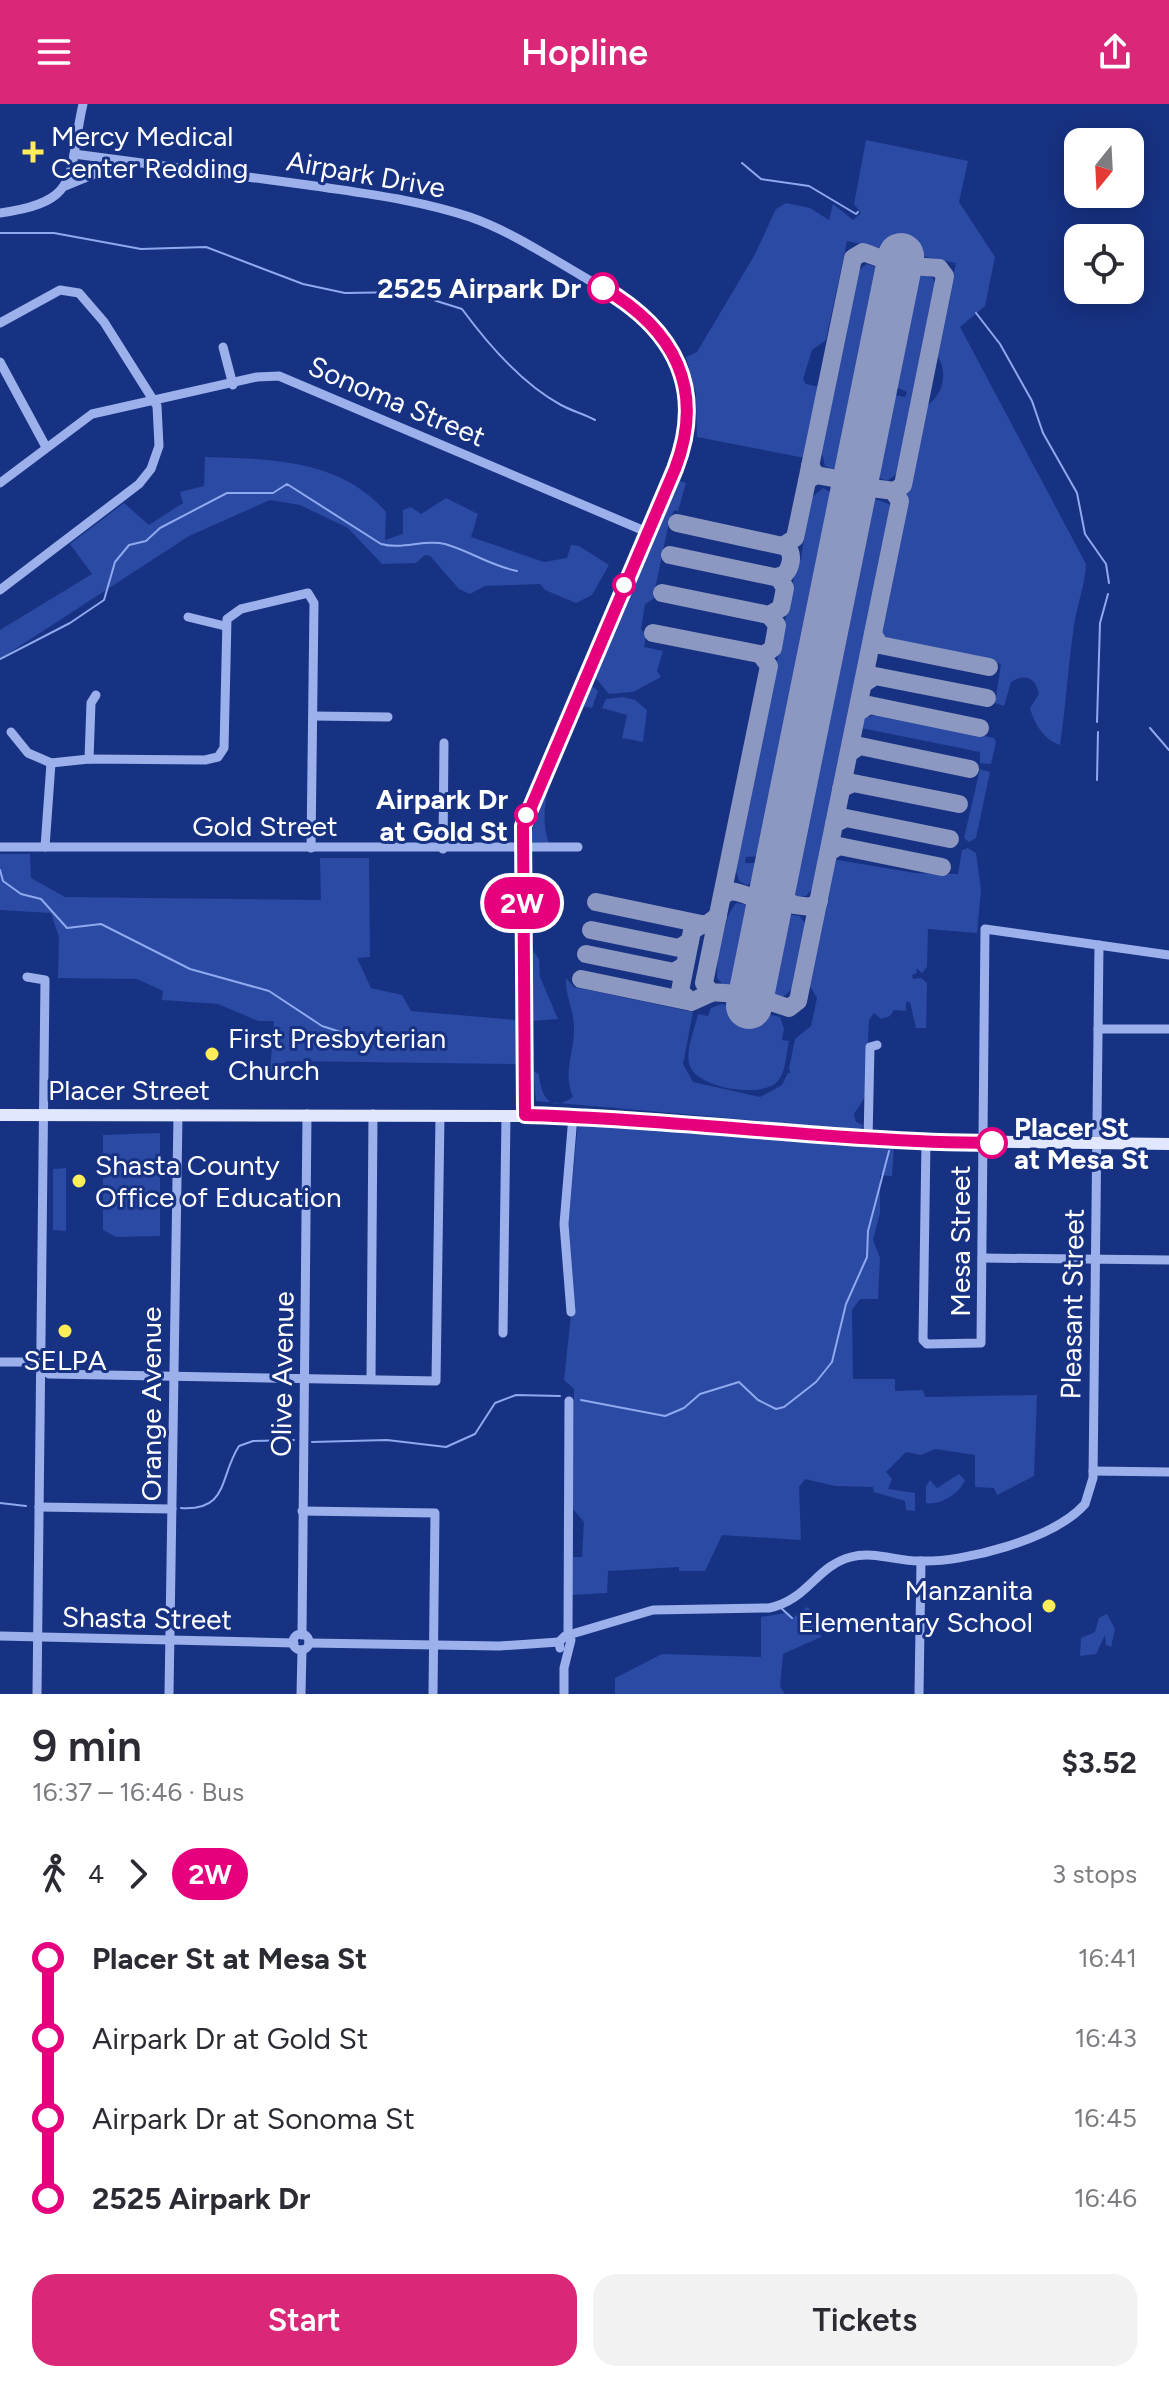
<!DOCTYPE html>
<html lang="en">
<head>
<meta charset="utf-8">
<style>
  body { margin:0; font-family:Figtree,sans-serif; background:#f2f2f3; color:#2b2b33; height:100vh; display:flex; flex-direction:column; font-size:30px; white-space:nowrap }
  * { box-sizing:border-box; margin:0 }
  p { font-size:26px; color:#7c7c81 }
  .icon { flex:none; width:44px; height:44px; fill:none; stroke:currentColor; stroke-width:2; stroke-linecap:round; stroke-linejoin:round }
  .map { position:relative; height:1590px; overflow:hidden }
  .sheet { display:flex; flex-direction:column; background:#fff; flex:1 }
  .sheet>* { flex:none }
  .badge { padding:0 16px; border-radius:26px; font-size:28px; line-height:52px }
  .needle { width:52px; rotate:198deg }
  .tools { position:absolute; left:1064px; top:24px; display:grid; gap:16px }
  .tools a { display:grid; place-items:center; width:80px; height:80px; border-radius:16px; background:#fff; box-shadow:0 4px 20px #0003; font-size:40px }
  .map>.badge { position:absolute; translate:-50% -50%; box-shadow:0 0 0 4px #fff }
  .legs { display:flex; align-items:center; gap:12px; height:88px; padding:0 32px; font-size:26px }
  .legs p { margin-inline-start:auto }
  .headline { display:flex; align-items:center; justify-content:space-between; height:136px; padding:0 32px }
  h1 { font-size:44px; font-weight:600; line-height:60px }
  .cta { display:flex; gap:16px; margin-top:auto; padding:16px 32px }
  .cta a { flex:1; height:92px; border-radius:24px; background:#db2777; color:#fff; font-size:32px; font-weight:600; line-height:92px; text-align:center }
  .cta a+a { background:#f2f2f3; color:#2b2b33 }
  ul { padding:0 32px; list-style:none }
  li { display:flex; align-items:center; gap:28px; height:80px; font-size:30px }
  li i { display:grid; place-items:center; width:12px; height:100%; margin:0 10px; background:currentColor }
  li i::after { content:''; width:20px; height:20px; margin:-10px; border:6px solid; border-radius:50%; background:#fff }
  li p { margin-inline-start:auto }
  li:first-child i { background:linear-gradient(#0000 50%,currentColor 0) }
  li:last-child i { background:linear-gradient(currentColor 50%,#0000 0) }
  header { display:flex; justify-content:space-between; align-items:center; height:104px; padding:0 32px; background:#db2777; color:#fff; font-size:36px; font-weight:600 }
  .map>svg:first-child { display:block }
  .green { fill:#2a4aa3 }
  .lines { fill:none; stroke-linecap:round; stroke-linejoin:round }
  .stream { stroke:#8ea9ef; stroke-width:2 }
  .taxiway { stroke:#8c98c1; stroke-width:18 }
  .runway { stroke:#8c98c1; stroke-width:46 }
  .minor { stroke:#9cb1ec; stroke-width:9 }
  .major { stroke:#e1e7ff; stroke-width:12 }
  .line-1-casing { stroke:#fff; stroke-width:18 }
  .line-1 { stroke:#e6007e; stroke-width:12 }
  .poi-dot { fill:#ffee57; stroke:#183283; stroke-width:3 }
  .stop-1-dot { fill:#fff; stroke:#e6007e; stroke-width:4 }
  .labels { text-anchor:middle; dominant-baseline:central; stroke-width:6; stroke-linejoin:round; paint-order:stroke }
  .poi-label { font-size:28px; fill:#fff; stroke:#183283; text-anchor:start }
  .street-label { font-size:28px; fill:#fff; stroke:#183283 }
  .stop-label { font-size:28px; font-weight:bold; fill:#fff; stroke:#183283; text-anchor:end }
</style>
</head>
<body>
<header><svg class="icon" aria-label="menu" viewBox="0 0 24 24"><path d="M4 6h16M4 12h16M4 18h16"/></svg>Hopline<svg class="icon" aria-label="share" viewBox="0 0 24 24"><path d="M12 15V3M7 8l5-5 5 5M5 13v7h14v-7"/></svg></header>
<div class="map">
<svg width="1169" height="1590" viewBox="0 0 1169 1590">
  <rect width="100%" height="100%" fill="#183283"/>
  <!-- green -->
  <g class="green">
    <path d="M866,36L968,57L959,98L995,153L985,202L960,223L1086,460C1085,482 1077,500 1074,522C1068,561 1066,601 1060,641C1044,636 1034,619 1030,604L1039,590C1036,574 1025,569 1011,578L1004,602L995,599L1001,560L888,537L879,522L924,304C943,292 949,270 937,251L956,159L847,137L826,236L812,246L803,275L806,280L820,283L805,354L697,333L696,290L686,253L697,248L754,152L776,105L786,99L810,104L829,116L833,100L853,116L861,109L854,100Z"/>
    <path d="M867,160L881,165L880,183L842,361L832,365L825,362L822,349L859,166Z"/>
    <path d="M922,169L933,174L936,182L921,252L925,253L902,366L887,377L877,373L873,364L889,290L905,293L907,288L898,284L890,285L911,180Z"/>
    <path d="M205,353C270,355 341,355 386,408L385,436L403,430V406L411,403L421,410L446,394L478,410L471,433L544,458L567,454L571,441L579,442L609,461L592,491L576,499L545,486L540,480L485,482L470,490L459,485L430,452L425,451L416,459L382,460L348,424L300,401L270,396L189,432L0,555V526L92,470L70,440L124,399L149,421L183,399L180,388L204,382Z"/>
    <path d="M677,376L686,379L678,407L674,406L669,418L653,495L645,500L641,525L646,532L644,543L663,547L657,567L661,573L633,588L609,590L593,571Z"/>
    <path d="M823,384L834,390L835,398L764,752L746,753L745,759H761L759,775L747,781L739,777L735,764L797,458L801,455L810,395Z"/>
    <path d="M875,395L889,400L892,413L817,779L806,792H797L790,784L792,768L867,402Z"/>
    <path d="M589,580L598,587L592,604L581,602C564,641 533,696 549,739L532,738C527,725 544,710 540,696Z"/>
    <path d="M623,593L635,596L647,606L643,638L622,634L627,611L602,604L606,595Z"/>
    <path d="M878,611L994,634L996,638L991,660L980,659V648L861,624L866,613Z"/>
    <path d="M980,665L990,668L976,734L969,738L964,734Z"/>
    <path d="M968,744L976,749L981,786L977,829L928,825L927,863L922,869L916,864L917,869L912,871L913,875L921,874L927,879L926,924H916L910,898H906V907L894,906L890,912L881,915L874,909L869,916L865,993L854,1010L856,1018L863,1021L861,1026L536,997L533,967L539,970C541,991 549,1010 573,993C562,968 575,948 574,922C573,903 565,892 566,874L574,883L693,908L683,960L693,978L760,993L782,981L788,969H791L789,965L795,935L811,922L817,894L807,877L832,755L915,769L958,770L962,746Z"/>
    <path d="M0,750H30L31,774L65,793L321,796L320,754H369L370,853L357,854L371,884L402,891L411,907L516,916L517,960L287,957L270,968L274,917H258L218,900L162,896L163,887L137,875L58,874L59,833L51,809L0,806Z"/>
    <path d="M736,799L747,801L752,809L737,876L725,883L717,874C717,851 721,818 736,799Z"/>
    <path d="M787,810L800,812C801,815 805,818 806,821C811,836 799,894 777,894L768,882Z"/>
    <path d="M531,844L539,855L540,873L558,915L532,917Z"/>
    <path d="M722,900L780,913L784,925L782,936L789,937C786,950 786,970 776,979C759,994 693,984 689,959C686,945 695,924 698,910L708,912L711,904Z"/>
    <path d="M578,1019L894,1044L892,1072L880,1071V1109L873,1136L880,1154L878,1195H860L852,1206L853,1275H895V1287L923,1286L925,1293L1037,1291L1034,1372L997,1391L994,1384L975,1383V1351L935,1345L921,1351L906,1348L886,1368L892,1375L888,1385L915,1389V1407L906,1406L905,1397L874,1388L873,1383L835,1382L805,1375L799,1383L801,1436L722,1431L705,1467H679V1463L608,1467L607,1489L571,1491L573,1453H582L584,1418L573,1405L574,1285L564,1276L573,1192L567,1132Z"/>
    <path d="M160,1029V1132L116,1133L103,1126V1031Z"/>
    <path d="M66,1064V1127L53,1126V1065Z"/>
    <path d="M959,1370L965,1376C960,1389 940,1402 926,1399V1382L930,1376L937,1384Z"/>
    <path d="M807,1503L818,1513L821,1533L783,1550L780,1583L785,1590H615V1574L662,1550L761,1553V1513L786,1509L793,1514Z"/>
    <path d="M1107,1510L1115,1525L1111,1543L1106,1541L1105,1531L1096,1550L1080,1552L1081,1534L1095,1528L1099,1514Z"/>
  </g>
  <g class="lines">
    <!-- stream -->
    <g class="stream">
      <path d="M742,59L761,75L809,82L856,110L858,108"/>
      <path d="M0,129H54L141,145L206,143L303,180L345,189L408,188L462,205C487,239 522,280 561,301C572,307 584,310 595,316"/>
      <path d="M976,209L1000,240L1032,297L1043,329L1077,389L1085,430L1106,460L1109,479"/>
      <path d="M0,555L70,519L104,496L115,458L129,441L146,437L160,424L227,389H273L287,380L381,440C403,446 423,435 445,440C470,447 491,462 517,467"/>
      <path d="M1097,618L1100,519L1108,490"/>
      <path d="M1150,624L1169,646"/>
      <path d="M1097,676L1098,628"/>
      <path d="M0,766L3,777L21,790L41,795L67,824L101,820L190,865L269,887L322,922L353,932"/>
      <path d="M581,1296L665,1312L684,1304L700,1290L739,1278L758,1296L776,1305L784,1303L816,1278L832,1258L846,1200L867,1153L868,1127L889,1047"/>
      <path d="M312,1338L387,1336L446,1343L475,1330L495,1299L516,1291L560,1292"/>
      <path d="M0,1399L26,1402"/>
      <path d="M181,1404C229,1407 219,1373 239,1342L253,1337L294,1336"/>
      <path d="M781,1504L792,1514"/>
    </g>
    <!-- taxiway -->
    <g class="taxiway">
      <path d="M810,362L816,371L838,375L853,367L871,294"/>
      <path d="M807,377L853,154L863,148L888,157"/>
      <path d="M677,419L787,443C794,451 791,464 784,471L776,473"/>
      <path d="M784,441L795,434L807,377L814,372"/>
      <path d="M839,464L856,393L871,384L895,387L903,381L945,172L939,164L912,162"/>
      <path d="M662,489L769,511L781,504L785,484L779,474L670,451"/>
      <path d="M653,529L764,551L773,544L777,521L769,511"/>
      <path d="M873,530L880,541L989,563"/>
      <path d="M863,580L875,572L987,594"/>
      <path d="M857,609L869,601L980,624"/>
      <path d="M849,649L860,642L970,665"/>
      <path d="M841,685L853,679L959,700"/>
      <path d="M789,710C784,736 762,785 793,800"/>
      <path d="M834,720L846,714L950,735"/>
      <path d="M829,748L839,742L942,763"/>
      <path d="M722,792L731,787C753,791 768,798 763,824"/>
      <path d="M596,798L706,821L718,812"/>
      <path d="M703,820L692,827L680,887L691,898L711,889"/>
      <path d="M591,826L679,844L690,837"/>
      <path d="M586,850L674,868L685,861"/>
      <path d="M756,874L772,808L788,800L811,803L819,797"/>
      <path d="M581,875L687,897"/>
      <path d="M739,890L710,888L704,879L769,562L761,551"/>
      <path d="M762,895L789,904L798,897L900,397L893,387"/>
    </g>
    <!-- runway -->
    <path class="runway" d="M749,902L901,152"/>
    <!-- minor -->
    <g class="minor">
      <path d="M74,50C155,61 235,71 315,82C368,90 419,96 470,113C510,127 546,151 582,172C655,214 702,252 682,344L523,722L525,1011"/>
      <path d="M65,82L121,59"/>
      <path d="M0,109C84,98 67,69 83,0"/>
      <path d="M0,219L60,186L79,189L104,218L157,302L159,342L151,365L139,380L0,486"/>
      <path d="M223,243L233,281"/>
      <path d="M0,258L46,343"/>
      <path d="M0,379L92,310L257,273L279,272L647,428"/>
      <path d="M188,513L225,522"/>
      <path d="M313,612L388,613"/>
      <path d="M11,628L28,649L51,659"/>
      <path d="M89,655L91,599L96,591"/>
      <path d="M51,659L89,655L205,656L218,653L224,644L227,515L241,505L308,489L314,499L311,744"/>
      <path d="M0,743H578"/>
      <path d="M45,743L51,659"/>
      <path d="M443,745L444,639"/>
      <path d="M27,873L45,876L37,1590"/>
      <path d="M1098,925H1169"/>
      <path d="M868,1036L870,943L877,941"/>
      <path d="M926,1037L923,1236L927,1240L981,1239L985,825L1169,851"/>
      <path d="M982,1154L1169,1156"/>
      <path d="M571,1208L564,1120L573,1012"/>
      <path d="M503,1229L506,1012"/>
      <path d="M0,1258H34L49,1270L436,1277L440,1012"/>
      <path d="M371,1275L373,1010"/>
      <path d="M1093,1367L1169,1368"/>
      <path d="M39,1403L172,1405"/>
      <path d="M302,1407L435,1409L433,1590"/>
      <circle cx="301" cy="1538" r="8"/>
      <path d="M302,1531L307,1010"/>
      <path d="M568,1531L569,1297"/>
      <path d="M0,1532L294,1539"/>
      <path d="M309,1539L499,1542L559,1538"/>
      <path d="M560,1544L559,1538L565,1532L653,1506L769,1504C808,1496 816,1462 851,1453C873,1447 897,1457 919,1457C964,1459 1054,1435 1085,1400L1093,1374L1099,841"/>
      <path d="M169,1590L178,1010"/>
      <path d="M301,1590L302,1546"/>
      <path d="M564,1590V1564L571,1536L569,1531"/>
      <path d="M919,1590L921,1457"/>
    </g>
    <!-- major -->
    <path class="major" d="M0,1011L573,1012L868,1036L1169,1040"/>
  </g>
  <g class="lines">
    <!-- line-1 casing -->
    <g class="line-1-casing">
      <path id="line-1" d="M603,184C674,225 706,285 675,365L523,722L525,1011C681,1015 836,1038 992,1039"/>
    </g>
    <!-- line-1 -->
    <use href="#line-1" class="line-1"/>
  </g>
  <!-- markers -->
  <g class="poi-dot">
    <path d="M29 36h8v8h8v8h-8v8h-8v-8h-8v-8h8z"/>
    <circle cx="212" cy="950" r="8"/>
    <circle cx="79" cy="1077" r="8"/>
    <circle cx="65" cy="1227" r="8"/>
    <circle cx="1049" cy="1502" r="8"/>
  </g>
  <g class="stop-1-dot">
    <circle cx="603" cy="184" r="14"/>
    <circle cx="624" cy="481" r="10"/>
    <circle cx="526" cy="711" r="10"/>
    <circle cx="992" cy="1039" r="14"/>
  </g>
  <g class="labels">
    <!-- poi labels -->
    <g class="poi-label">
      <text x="51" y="32">Mercy Medical<tspan x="51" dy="32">Center Redding</tspan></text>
      <text x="228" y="934">First Presbyterian<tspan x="228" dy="32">Church</tspan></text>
      <text x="95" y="1061">Shasta County<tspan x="95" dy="32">Office of Education</tspan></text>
      <text x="65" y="1256" text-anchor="middle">SELPA</text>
      <text x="1033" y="1486" text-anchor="end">Manzanita<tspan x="1033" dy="32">Elementary School</tspan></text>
    </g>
    <!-- street labels -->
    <g class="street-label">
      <text transform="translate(366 70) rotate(10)">Airpark Drive</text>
      <text transform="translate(397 297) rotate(23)">Sonoma Street</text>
      <text x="265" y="722">Gold Street</text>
      <text x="129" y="986">Placer Street</text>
      <text transform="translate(960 1137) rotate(-90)">Mesa Street</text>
      <text transform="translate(1072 1200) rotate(-89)">Pleasant Street</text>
      <text transform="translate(282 1270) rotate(-89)">Olive Avenue</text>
      <text transform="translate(151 1300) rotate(-90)">Orange Avenue</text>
      <text transform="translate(147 1514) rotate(1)">Shasta Street</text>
    </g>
    <!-- stop labels -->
    <g class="stop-label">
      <text x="581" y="184">2525 Airpark Dr</text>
      <text x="508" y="695">Airpark Dr<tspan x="508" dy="32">at Gold St</tspan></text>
      <text x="1014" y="1023" text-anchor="start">Placer St<tspan x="1014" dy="32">at Mesa St</tspan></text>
    </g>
  </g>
</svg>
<div class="tools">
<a><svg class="needle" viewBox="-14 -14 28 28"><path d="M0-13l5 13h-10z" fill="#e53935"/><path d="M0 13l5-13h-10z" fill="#7c7c81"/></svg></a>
<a><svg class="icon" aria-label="locate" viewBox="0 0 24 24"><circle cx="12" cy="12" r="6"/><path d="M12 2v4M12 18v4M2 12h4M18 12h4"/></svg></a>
</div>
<b class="badge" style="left:522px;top:799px;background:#e6007e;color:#fff">2W</b>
</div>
<section class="sheet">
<div class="headline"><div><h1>9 min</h1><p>16:37 – 16:46 · Bus</p></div><b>$3.52</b></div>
<div class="legs"><svg class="icon" aria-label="walk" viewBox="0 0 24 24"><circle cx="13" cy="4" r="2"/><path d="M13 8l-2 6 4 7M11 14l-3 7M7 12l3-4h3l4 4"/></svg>4<svg class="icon" aria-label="forward" viewBox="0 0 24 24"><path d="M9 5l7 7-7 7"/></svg><b class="badge" style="background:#e6007e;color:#fff">2W</b><p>3 stops</p></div>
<ul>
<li><i style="color:#e6007e"></i><b>Placer St at Mesa St</b><p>16:41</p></li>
<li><i style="color:#e6007e"></i><span>Airpark Dr at Gold St</span><p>16:43</p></li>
<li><i style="color:#e6007e"></i><span>Airpark Dr at Sonoma St</span><p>16:45</p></li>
<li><i style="color:#e6007e"></i><b>2525 Airpark Dr</b><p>16:46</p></li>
</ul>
<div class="cta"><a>Start</a><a>Tickets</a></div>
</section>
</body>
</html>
